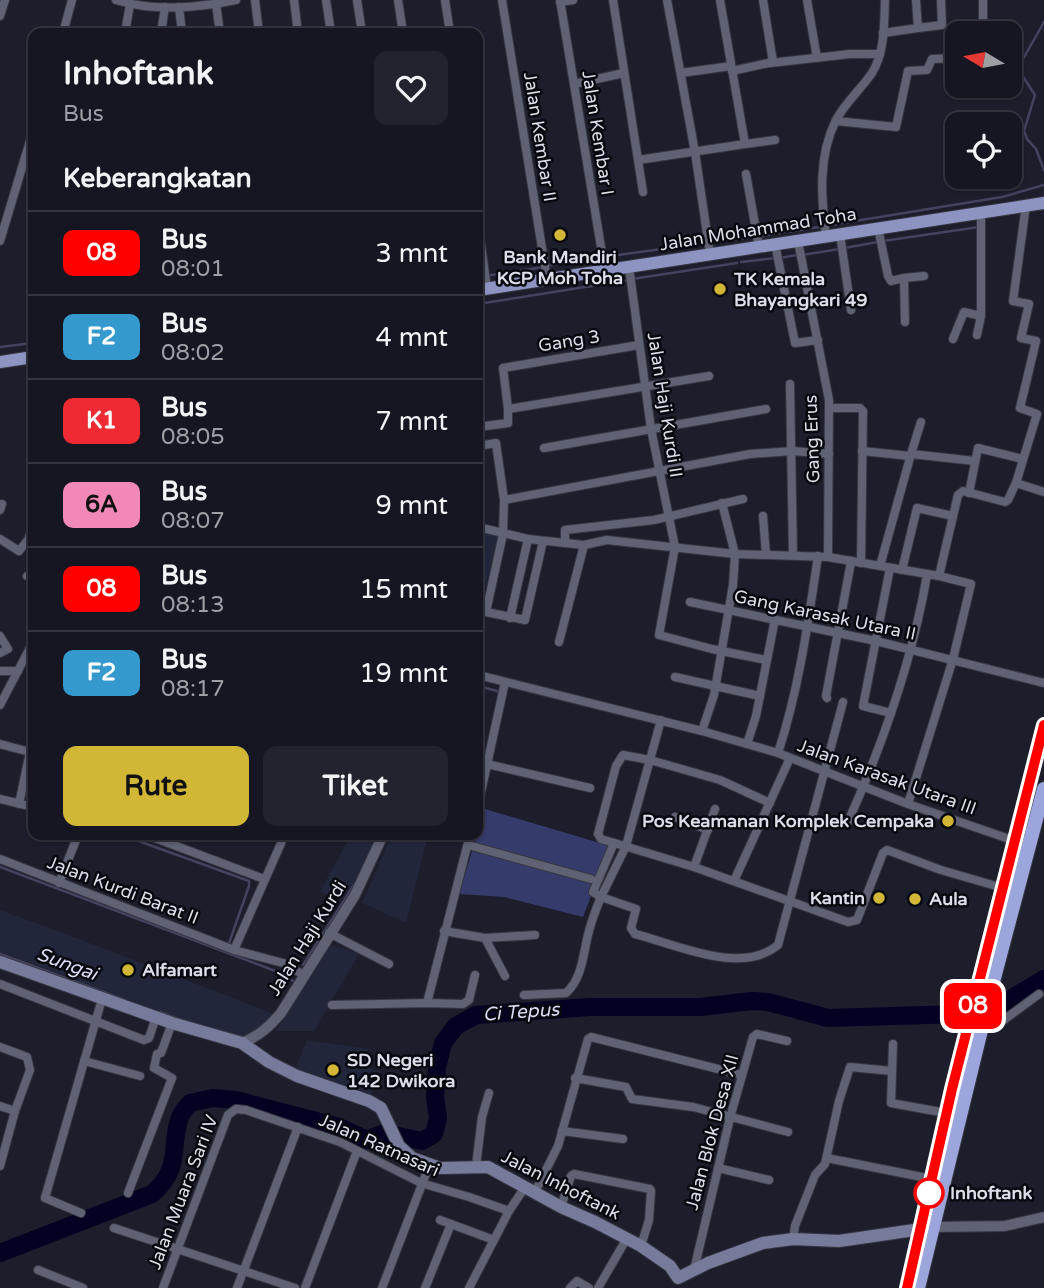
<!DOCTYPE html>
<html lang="id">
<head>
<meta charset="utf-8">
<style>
  body { margin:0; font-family:"Varela Round",sans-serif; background:#22232e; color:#f1f3f6; height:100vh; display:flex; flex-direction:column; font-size:26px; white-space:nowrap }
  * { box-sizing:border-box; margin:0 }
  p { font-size:23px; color:#9d9fa5 }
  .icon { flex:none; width:38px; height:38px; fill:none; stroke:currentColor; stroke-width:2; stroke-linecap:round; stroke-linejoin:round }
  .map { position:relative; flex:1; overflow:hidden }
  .drawer { position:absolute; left:28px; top:28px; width:455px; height:812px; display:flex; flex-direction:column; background:#151621; border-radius:14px; box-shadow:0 2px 5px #0004,0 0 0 2px #34353f }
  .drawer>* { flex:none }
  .badge { padding:0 14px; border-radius:10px; font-size:24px; line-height:46px }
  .needle { width:46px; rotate:280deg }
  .controls { position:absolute; left:945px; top:21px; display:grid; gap:14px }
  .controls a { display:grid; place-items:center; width:77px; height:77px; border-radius:14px; background:#151621; box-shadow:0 2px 5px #0004,0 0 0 2px #34353f; font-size:35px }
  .map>.badge { position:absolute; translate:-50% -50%; box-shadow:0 0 0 4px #fff }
  h2 { padding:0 35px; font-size:26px; line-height:63px }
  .round { display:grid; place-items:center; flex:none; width:74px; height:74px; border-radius:14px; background:#22232e }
  .summary { display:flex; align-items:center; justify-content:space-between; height:119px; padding:0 35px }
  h1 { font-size:33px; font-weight:700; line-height:52px }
  .button { display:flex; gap:14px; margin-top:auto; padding:14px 35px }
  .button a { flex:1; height:80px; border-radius:14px; background:#d2b736; color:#111; font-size:28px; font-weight:700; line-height:80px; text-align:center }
  .button a+a { background:#22232e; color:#f1f3f6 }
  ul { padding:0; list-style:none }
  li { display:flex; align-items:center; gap:21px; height:84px; padding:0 35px; border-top:2px solid #34353f }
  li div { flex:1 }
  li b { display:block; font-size:26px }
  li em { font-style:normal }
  li .badge { min-width:77px; font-weight:700; text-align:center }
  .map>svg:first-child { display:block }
  .built { fill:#22263a }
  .green { fill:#353b6a }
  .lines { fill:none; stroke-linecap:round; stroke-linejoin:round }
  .stream { stroke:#44435e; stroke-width:2.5 }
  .river { stroke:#040123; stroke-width:18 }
  .minor-casing { stroke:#363742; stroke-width:10 }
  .tertiary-casing { stroke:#363742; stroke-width:12 }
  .secondary-casing { stroke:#363742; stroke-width:14 }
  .primary-casing { stroke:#363742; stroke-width:14 }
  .trunk-casing { stroke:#363742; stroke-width:16 }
  .minor { stroke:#5f6273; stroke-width:8 }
  .tertiary { stroke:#5f6273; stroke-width:10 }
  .secondary { stroke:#767b9b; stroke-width:12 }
  .primary { stroke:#8d94c2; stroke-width:12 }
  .trunk { stroke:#9ca5dc; stroke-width:14 }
  .line-casing { stroke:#fff; stroke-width:16 }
  .line { stroke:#f00; stroke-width:10 }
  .poi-dot { fill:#d2b736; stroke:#08090f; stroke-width:2.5 }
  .stop-dot { fill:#fff; stroke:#f00; stroke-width:3.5 }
  .labels { text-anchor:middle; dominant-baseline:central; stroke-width:5; stroke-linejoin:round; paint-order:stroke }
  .street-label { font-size:18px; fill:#dbdde7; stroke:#08090f }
  .poi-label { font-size:18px; font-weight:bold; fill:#dbdde7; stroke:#08090f; text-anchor:start }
  .stop-label { font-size:18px; font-weight:bold; fill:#dbdde7; stroke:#08090f; text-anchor:start }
  .water-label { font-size:19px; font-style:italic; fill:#d9ddf3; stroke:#08090f }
</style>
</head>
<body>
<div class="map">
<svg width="1044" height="1288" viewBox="0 0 1044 1288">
  <rect width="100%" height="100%" fill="#1c1e2c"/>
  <!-- built -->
  <g class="built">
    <path d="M478,518L499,534L478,616Z"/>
    <path d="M351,835H378L376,845L346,900L320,892Z"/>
    <path d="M392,835H428L406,923L362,903Z"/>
    <path d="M0,910L79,939L274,1014L252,1036L225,1037L0,958Z"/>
    <path d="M331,945L359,954L314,1031H276Z"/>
    <path d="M307,1040L368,1049L366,1065L372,1070L381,1071L368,1100L295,1070Z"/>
  </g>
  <!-- green -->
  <path class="green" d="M485,809L610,846L583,917L504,897L459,894Z"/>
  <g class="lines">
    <!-- stream -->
    <g class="stream">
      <path d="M1044,22L1019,66L1022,75L1035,95L1024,131L1027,139L1036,149L1044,170"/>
      <path d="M788,232L1002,197L1044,185"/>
      <path d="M759,237L784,232"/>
      <path d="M883,241L979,227"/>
      <path d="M710,242L755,237"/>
      <path d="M844,248L878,242"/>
      <path d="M802,255L840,249"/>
      <path d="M604,257L705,243"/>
      <path d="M780,258L797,255"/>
      <path d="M741,262L776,258"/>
      <path d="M547,266L599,257"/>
      <path d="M478,277L544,267"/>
      <path d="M632,279L737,263"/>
      <path d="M478,304L629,280"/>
      <path d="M0,347L33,343"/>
      <path d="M478,686L501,692"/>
      <path d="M122,835L249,881V886L228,946"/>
      <path d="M0,867L278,972L293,981"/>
      <path d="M0,954L125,1000"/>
      <path d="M303,965L354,885"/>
      <path d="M160,1012L176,1018"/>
    </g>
    <!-- river -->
    <path class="river" d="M0,1253L152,1194C183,1167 169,1148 180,1117C182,1112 187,1107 190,1103L213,1098L236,1100L339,1127L367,1140L384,1133L422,1141L434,1134L438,1118L435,1097L437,1067L443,1043L456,1026L476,1015L590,1007H700L752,1001L768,1002L828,1018L959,1014L1007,1001L1044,979"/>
    <!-- minor casing -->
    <g class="minor-casing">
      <g id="minor">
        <path d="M116,0C155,12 196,8 236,0"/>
        <path d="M255,0L259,33"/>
        <path d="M294,0L298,33"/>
        <path d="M326,0L331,33"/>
        <path d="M357,0L362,33"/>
        <path d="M398,0L403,33"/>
        <path d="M445,0L450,33"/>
        <path d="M502,0L547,279"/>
        <path d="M560,0L605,271"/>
        <path d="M613,0L643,192"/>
        <path d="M667,0L695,152L710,254"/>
        <path d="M807,0L817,58"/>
        <path d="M560,2L573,0"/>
        <path d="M216,4L220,33"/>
        <path d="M179,7L182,33"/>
        <path d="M0,16L5,0"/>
        <path d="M918,28L942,25L941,0"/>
        <path d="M63,33L72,0"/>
        <path d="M125,33L130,4"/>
        <path d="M161,33L165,7"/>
        <path d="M883,33L918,28L916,0"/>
        <path d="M983,33V0"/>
        <path d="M770,63L850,54H880"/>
        <path d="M732,71L773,62L763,0"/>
        <path d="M681,73L731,66"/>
        <path d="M574,84L624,73"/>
        <path d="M836,121L896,127L908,71L927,70L932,59L957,58"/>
        <path d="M745,144L775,140"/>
        <path d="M638,160L745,144L720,0"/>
        <path d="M746,174L759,247"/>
        <path d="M478,223L487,289"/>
        <path d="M878,228L888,276L891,281L904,278L905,322"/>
        <path d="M840,234L851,310"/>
        <path d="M826,236C821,198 818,156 836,120C845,103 861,89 872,73C885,52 884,24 885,0"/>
        <path d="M0,241L33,131"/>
        <path d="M798,241L829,400L828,557"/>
        <path d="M775,244L795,343L818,340"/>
        <path d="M629,267L651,429L675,547L659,635L712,649L766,660"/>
        <path d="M904,278L924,276"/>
        <path d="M977,335L981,316V212"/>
        <path d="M953,339L964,312L981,316"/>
        <path d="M790,384L793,555"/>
        <path d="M829,408H860L863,411L861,563"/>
        <path d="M508,409L503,368L639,345"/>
        <path d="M478,427L508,423V409L709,376"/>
        <path d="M478,446L496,443L504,500L503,534L486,612L525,620L543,541"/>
        <path d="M544,448L766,409"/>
        <path d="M862,451L910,456"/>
        <path d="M911,454L921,422"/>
        <path d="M1016,483L1044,492"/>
        <path d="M969,493L978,448L1023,459"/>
        <path d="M504,500L750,454L793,451L829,454"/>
        <path d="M0,510L2,504"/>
        <path d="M763,516L766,555"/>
        <path d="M478,527L528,539L584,545L607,540L735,554L828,557L939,576L971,584L953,659L908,804"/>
        <path d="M0,539L19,551L28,540H33"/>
        <path d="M28,540L33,526"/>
        <path d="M565,543V530L654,520L743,499"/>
        <path d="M880,566L911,454L975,461"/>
        <path d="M890,568L863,706L891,713"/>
        <path d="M902,570L917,508L953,516"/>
        <path d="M27,576L33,578"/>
        <path d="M939,576L958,495L963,491L1005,502L1008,500L1016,483L1037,414L1020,408L1036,341L1021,338L1029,304L1013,301L1026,205"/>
        <path d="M690,602L876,641L1044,683"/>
        <path d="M510,618L528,539"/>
        <path d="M0,636L8,649L0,653"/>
        <path d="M559,642L584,545"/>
        <path d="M0,671H18"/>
        <path d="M478,675L702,731L778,753L908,804L1015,841"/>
        <path d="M675,677L760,696"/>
        <path d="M827,698L826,696L851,562"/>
        <path d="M0,705L33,642"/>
        <path d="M661,720L626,846L601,897L636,909L631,928L635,934C675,944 741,976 778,945L843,702"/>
        <path d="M702,731L714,695L733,585L735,554L722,503"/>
        <path d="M0,744L30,752L19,804"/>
        <path d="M747,744L756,716L775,619"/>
        <path d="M778,753C799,689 808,623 818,556"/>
        <path d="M487,764L590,788"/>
        <path d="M0,799L33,807"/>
        <path d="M770,803L720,780L650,760L623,755L616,766L598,834L601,839L694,867L848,922L857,920L883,853L887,850L941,870L1003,888"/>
        <path d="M478,806L505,682"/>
        <path d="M675,817L708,830"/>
        <path d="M847,824C883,744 912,662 927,575"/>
        <path d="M147,835L264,879"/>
        <path d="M468,845L591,879"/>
        <path d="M0,859L234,950L283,963L304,975"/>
        <path d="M694,867L715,809"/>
        <path d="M734,881L790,758"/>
        <path d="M59,883L78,835"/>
        <path d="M444,931L485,938L505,976"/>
        <path d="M329,933L389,964"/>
        <path d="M485,938L535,935"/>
        <path d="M234,950L282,841L279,835"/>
        <path d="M0,984L144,1040L149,1038L156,1017"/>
        <path d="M524,995L566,993C582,979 583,955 588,935C591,922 596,909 601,897L593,892L614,843"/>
        <path d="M427,1003L470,835"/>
        <path d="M332,1005L427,1003L463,1004L469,1000L475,975"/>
        <path d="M982,1027L1001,1022L1039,994"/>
        <path d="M893,1044L891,1103L946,1113"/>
        <path d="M0,1047L27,1057L30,1070L15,1111L0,1166"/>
        <path d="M84,1061L140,1076"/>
        <path d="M575,1078L626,1087L632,1099L693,1107L788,1132"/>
        <path d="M0,1106L15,1111"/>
        <path d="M562,1131L623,1139"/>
        <path d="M827,1158L932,1179"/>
        <path d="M476,1166L482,1117L489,1093"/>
        <path d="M718,1168L769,1180"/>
        <path d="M535,1192L558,1146L588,1039L591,1037L742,1075"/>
        <path d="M128,1193L172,1078L154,1068L157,1054L161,1053L172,1023"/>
        <path d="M561,1207L571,1176L574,1174L650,1189L651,1191L649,1220L641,1246"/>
        <path d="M81,1213L45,1198L102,999"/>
        <path d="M440,1220L494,1240"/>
        <path d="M114,1228L295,1288"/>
        <path d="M793,1239L795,1226L815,1175L825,1164L839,1101L850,1067L892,1071"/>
        <path d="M38,1270L83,1288"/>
        <path d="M694,1270L730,1118L753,1037L757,1034L787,1041"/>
        <path d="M163,1288L228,1115L236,1109L246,1110L340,1142L421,1183L469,1197L509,1211"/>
        <path d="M237,1288L298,1127"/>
        <path d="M305,1288L357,1151"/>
        <path d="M382,1288L429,1166"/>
        <path d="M425,1288L451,1224"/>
        <path d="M469,1288L509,1211L525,1187"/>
        <path d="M570,1288L577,1281L589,1288"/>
        <path d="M598,1288L627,1238"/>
      </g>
    </g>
    <!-- tertiary casing -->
    <g class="tertiary-casing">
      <g id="tertiary">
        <path d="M242,1043C259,1036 269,1027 281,1013L355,895L383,835"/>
        <path d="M933,1227L1005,1226L1044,1217"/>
      </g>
    </g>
    <!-- secondary casing -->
    <g class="secondary-casing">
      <path id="secondary" d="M0,962L172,1023L242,1043L269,1062L297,1076L369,1101L381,1108L399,1146L412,1158L440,1168L488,1167L561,1207L595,1222L641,1246L670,1266L678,1278L708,1263L763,1243L793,1239L839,1241L928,1228"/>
    </g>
    <!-- primary casing -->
    <g class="primary-casing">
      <g id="primary">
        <path d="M478,290L1044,203"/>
        <path d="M0,362L33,357"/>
      </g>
    </g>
    <!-- trunk casing -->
    <g class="trunk-casing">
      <g id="trunk">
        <path d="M907,1288L946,1113L1044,725"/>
        <path d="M918,1288L990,993L1044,789"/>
      </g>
    </g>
    <!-- minor -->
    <use href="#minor" class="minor"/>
    <!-- tertiary -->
    <use href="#tertiary" class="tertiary"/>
    <!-- secondary -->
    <use href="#secondary" class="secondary"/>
    <!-- primary -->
    <use href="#primary" class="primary"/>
    <!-- trunk -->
    <use href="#trunk" class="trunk"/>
  </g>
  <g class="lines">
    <!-- line casing -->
    <g class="line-casing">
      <path id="line" d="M907,1288L952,1089L1044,725"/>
    </g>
    <!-- line -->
    <use href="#line" class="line"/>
  </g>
  <!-- markers -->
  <g class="poi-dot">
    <circle cx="560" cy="235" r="7"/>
    <circle cx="720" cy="289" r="7"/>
    <circle cx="948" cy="821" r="7"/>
    <circle cx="879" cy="898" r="7"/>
    <circle cx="915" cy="899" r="7"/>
    <circle cx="128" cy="970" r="7"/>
    <circle cx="333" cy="1070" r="7"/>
  </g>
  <circle class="stop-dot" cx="929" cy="1193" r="14"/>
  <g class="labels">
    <!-- street labels -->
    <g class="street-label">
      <text transform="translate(598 133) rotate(81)">Jalan Kembar I</text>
      <text transform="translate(540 137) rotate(81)">Jalan Kembar II</text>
      <text transform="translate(758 229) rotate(-9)">Jalan Mohammad Toha</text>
      <text transform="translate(569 341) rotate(-9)">Gang 3</text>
      <text transform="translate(665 405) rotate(81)">Jalan Haji Kurdi II</text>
      <text transform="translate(812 439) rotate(-92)">Gang Erus</text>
      <text transform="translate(825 615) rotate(12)">Gang Karasak Utara II</text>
      <text transform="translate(887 777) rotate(20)">Jalan Karasak Utara III</text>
      <text transform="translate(123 890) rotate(21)">Jalan Kurdi Barat II</text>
      <text transform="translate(307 938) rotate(-58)">Jalan Haji Kurdi</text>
      <text transform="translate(712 1132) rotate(-75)">Jalan Blok Desa XII</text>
      <text transform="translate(379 1145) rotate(24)">Jalan Ratnasari</text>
      <text transform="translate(561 1185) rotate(27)">Jalan Inhoftank</text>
      <text transform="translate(183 1192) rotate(-69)">Jalan Muara Sari IV</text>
    </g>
    <!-- poi labels -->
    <g class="poi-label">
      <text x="560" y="257" text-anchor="middle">Bank Mandiri<tspan x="560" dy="21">KCP Moh Toha</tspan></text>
      <text x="734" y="279">TK Kemala<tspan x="734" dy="21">Bhayangkari 49</tspan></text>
      <text x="934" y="821" text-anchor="end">Pos Keamanan Komplek Cempaka</text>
      <text x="865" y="898" text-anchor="end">Kantin</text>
      <text x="929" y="899">Aula</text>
      <text x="142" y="970">Alfamart</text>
      <text x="347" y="1060">SD Negeri<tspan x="347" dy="21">142 Dwikora</tspan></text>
    </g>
    <!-- stop labels -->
    <g class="stop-label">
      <text x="950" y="1193">Inhoftank</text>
    </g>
    <!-- water labels -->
    <g class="water-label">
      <text transform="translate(67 964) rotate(20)">Sungai</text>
      <text transform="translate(521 1012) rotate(-4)">Ci Tepus</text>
    </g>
  </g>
</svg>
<div class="controls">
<a><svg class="needle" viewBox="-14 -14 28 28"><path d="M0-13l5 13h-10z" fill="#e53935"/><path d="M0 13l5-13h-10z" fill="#9d9fa5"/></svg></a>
<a><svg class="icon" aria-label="locate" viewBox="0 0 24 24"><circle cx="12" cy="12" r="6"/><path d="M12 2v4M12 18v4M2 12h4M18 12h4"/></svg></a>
</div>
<b class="badge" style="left:973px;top:1006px;background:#f00;color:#fff">08</b>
<section class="drawer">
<div class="summary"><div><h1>Inhoftank</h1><p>Bus</p></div><a class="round"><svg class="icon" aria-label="heart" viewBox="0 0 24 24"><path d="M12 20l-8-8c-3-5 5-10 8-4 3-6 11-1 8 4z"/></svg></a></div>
<h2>Keberangkatan</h2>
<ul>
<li><span class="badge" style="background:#f00;color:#fff">08</span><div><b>Bus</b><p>08:01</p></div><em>3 mnt</em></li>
<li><span class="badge" style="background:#3499cc;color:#fff">F2</span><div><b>Bus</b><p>08:02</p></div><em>4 mnt</em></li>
<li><span class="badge" style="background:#ef2a33;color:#fff">K1</span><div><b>Bus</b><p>08:05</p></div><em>7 mnt</em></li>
<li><span class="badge" style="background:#f288b7;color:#111">6A</span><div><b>Bus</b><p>08:07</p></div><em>9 mnt</em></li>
<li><span class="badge" style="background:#f00;color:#fff">08</span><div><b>Bus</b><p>08:13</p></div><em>15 mnt</em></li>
<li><span class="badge" style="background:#3499cc;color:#fff">F2</span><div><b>Bus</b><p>08:17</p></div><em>19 mnt</em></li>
</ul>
<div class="button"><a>Rute</a><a>Tiket</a></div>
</section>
</div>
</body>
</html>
